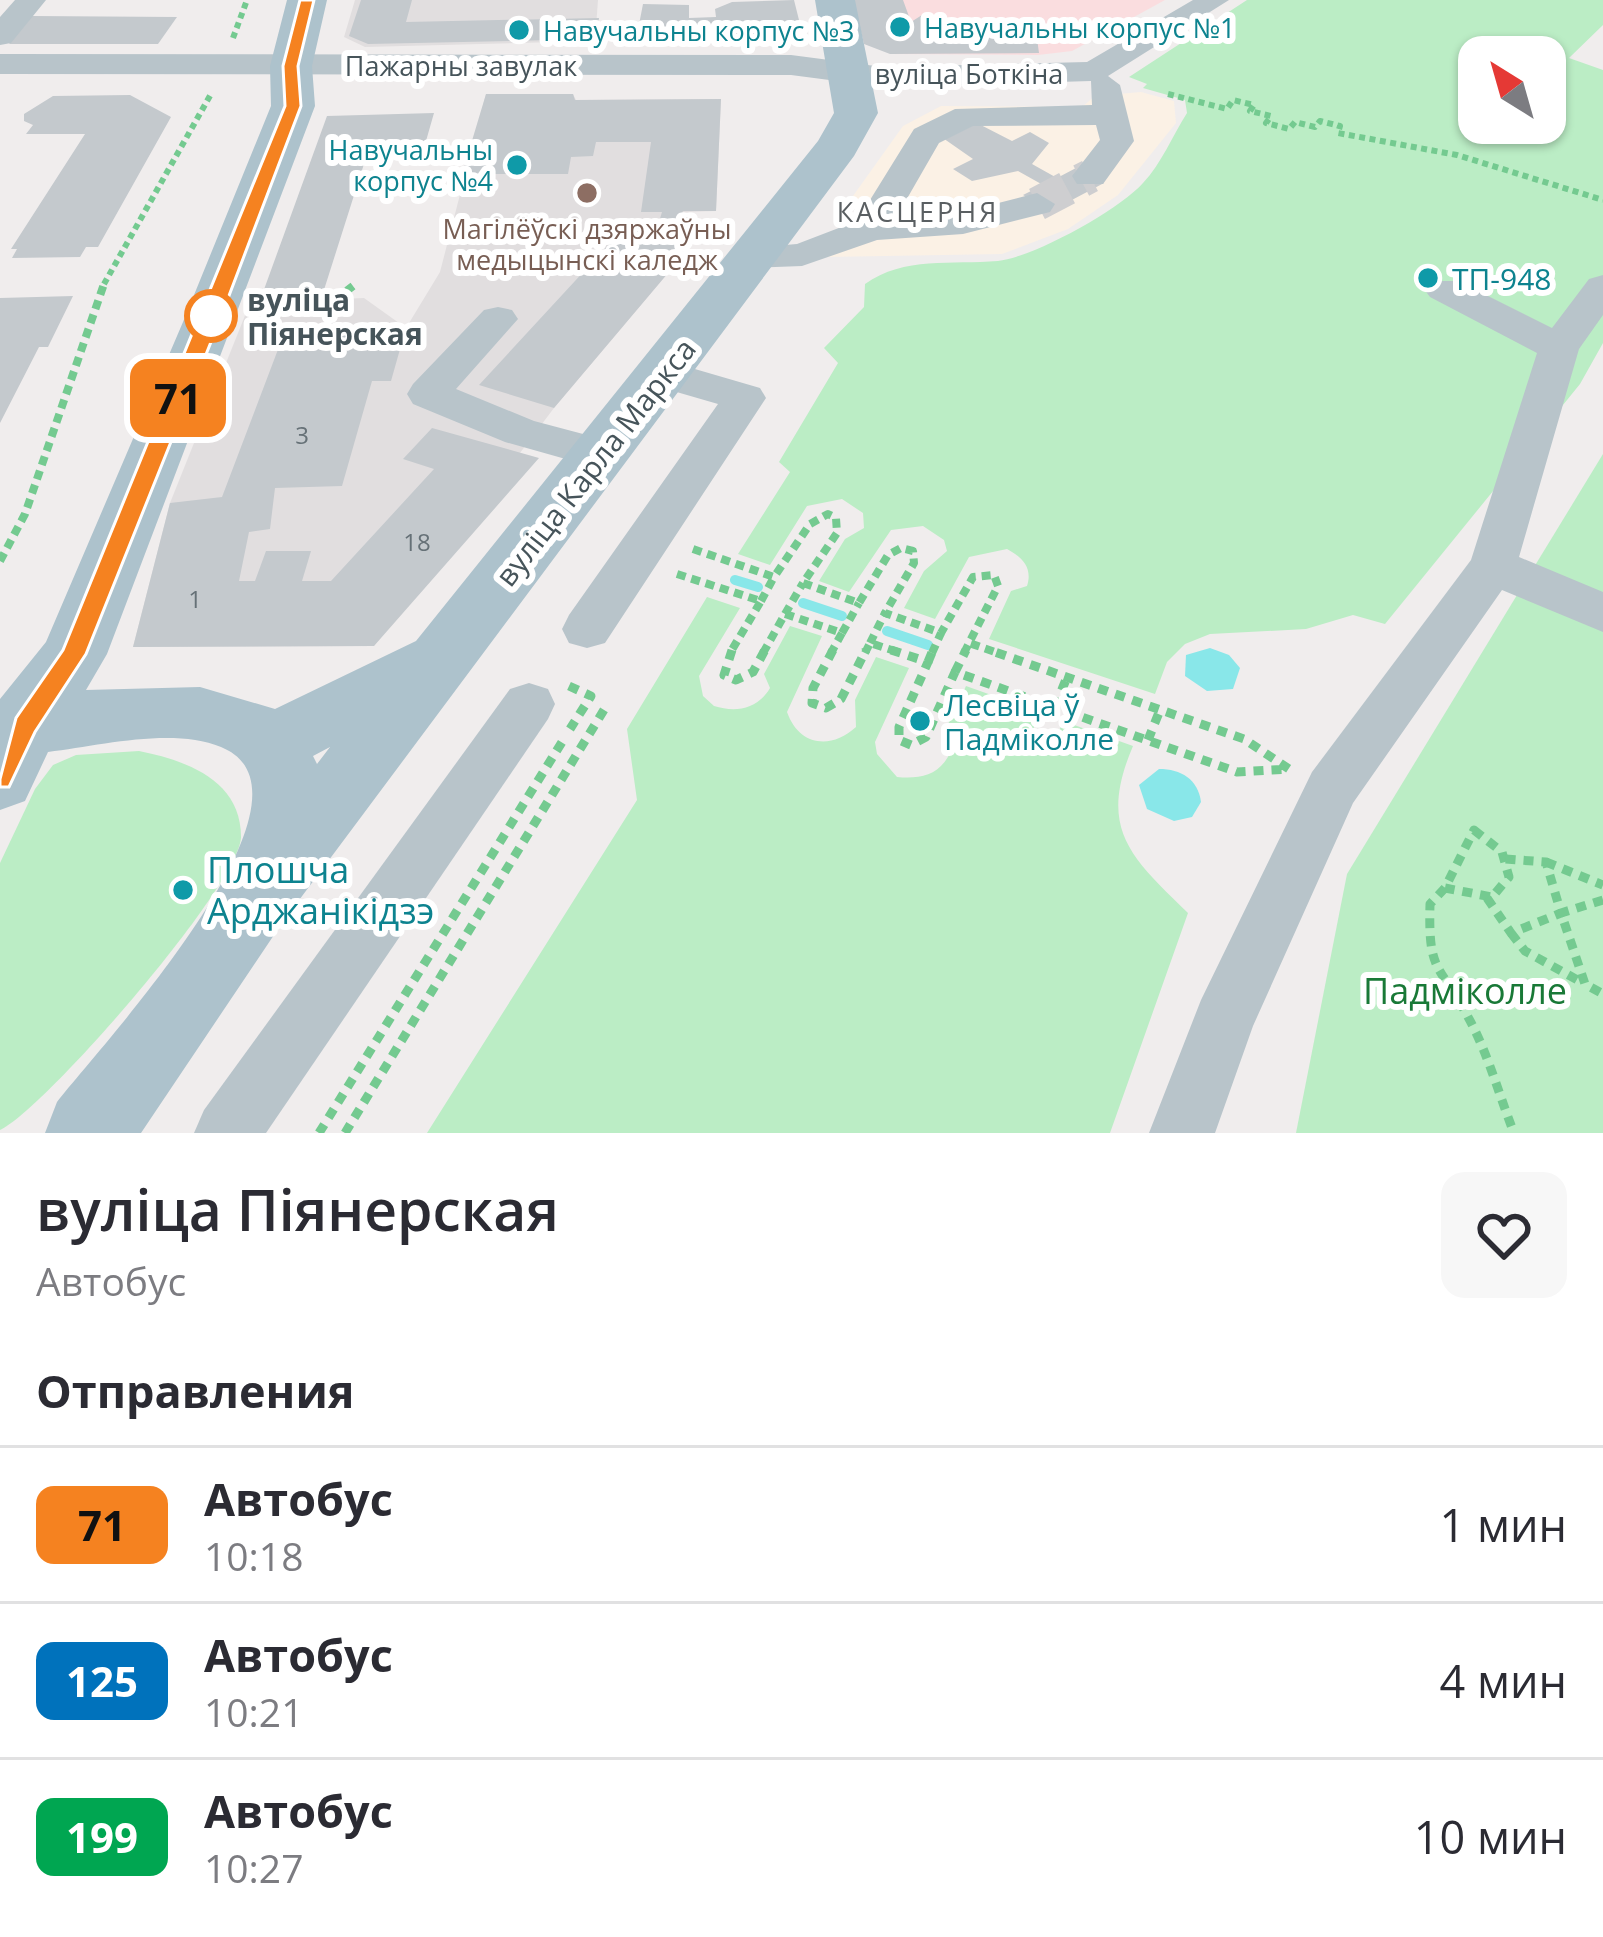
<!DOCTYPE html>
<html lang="ru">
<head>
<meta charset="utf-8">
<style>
  body { margin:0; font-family:"Open Sans",sans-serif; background:#f7f7f7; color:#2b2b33; height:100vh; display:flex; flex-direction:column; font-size:45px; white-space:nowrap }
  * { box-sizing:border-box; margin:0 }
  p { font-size:39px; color:#7c7c81 }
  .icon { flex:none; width:66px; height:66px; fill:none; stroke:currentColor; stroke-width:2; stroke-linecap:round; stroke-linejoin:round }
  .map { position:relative; height:1133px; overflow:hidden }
  .side { display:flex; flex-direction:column; background:#fff; flex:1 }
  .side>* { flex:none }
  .badge { padding:0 24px; border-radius:18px; font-size:42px; line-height:78px }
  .needle { width:78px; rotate:323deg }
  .tools { position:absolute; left:1458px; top:36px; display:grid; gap:24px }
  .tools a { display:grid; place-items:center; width:108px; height:108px; border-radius:24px; background:#fff; box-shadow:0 3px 9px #0004; font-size:60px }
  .map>.badge { position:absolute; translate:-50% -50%; box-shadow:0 0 0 6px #fff }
  h2 { padding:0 36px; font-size:45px; line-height:108px }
  .round { display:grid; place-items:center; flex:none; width:126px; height:126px; border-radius:24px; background:#f7f7f7 }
  .overview { display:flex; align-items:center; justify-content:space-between; height:204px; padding:0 36px }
  h1 { font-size:57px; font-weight:600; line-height:90px }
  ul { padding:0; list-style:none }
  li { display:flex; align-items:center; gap:36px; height:156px; padding:0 36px; border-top:3px solid #e1e1e2 }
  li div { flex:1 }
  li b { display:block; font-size:45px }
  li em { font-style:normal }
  li .badge { min-width:132px; font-weight:700; text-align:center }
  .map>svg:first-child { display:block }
  .commercial { fill:#fbf1e5 }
  .education { fill:#e1dedf }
  .medical { fill:#fadddf }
  .green { fill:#bbedc5; fill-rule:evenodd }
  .water { fill:#89e7e9 }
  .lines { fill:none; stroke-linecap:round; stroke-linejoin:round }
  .stream { stroke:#89e7e9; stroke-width:10 }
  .building { fill:#c4c9cd }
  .minor-tunnel { stroke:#ceced0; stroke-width:34; stroke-dasharray:34 16; stroke-linecap:butt }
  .path-far2 { stroke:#74ca90; stroke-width:6; stroke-dasharray:6 4.5; stroke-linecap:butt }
  .path-far1 { stroke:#74ca90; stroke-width:8; stroke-dasharray:9 6; stroke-linecap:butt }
  .path { stroke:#74ca90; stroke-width:9; stroke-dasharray:10 8; stroke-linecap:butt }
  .minor { fill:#b8c4ca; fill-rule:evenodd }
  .major { fill:#adc2cc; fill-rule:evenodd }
  .line { fill:#f58220; stroke:#fff; stroke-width:3 }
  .culture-dot { fill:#0f9aa8; stroke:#fff; stroke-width:4.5 }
  .education-dot { fill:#8d6e63; stroke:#fff; stroke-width:4.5 }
  .stop-dot { fill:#fff; stroke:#f58220; stroke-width:6 }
  .labels { text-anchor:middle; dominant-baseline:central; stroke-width:12; stroke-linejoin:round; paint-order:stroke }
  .number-label { font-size:24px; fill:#667177 }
  .far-culture-label { font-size:27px; fill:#0d838f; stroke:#fff; text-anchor:start }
  .far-street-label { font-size:27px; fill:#46545a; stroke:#fff }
  .far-neighbourhood-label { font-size:27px; letter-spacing:3px; fill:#5a5f62; stroke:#fff }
  .far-education-label { font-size:27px; fill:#785e54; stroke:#fff }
  .culture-label { font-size:30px; fill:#0d838f; stroke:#fff; text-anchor:start }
  .stop-label { font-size:30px; font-weight:bold; fill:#46545a; stroke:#fff; text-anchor:start }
  .street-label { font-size:30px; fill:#46545a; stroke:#fff }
  .near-culture-label { font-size:36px; fill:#0d838f; stroke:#fff; text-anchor:start }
  .near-park-label { font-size:36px; fill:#197937; stroke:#fff }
</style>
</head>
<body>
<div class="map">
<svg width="1603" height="1133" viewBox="0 0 1603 1133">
  <rect width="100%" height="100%" fill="#f0eded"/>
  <!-- commercial -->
  <path class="commercial" d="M1141,92L1174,101L1176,123L1118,195L1068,229L1002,254L826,257L857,208L848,203L903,126L941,106L1082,107L1095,96Z"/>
  <!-- education -->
  <g class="education">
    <path d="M355,0H598L595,41L365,47L344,37Z"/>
    <path d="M486,94H573L576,100L721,99L716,211L683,212L667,240L690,247L554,408L374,646L133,647L170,503L250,303L364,298L406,328L440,272Z"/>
  </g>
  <!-- medical -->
  <path class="medical" d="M853,0H1165L1072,51L1038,55L890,54Z"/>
  <!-- green -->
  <g class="green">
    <path d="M1247,0H1603V25L1569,58L1603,70V343L1580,384L1385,624L1353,615L1306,629L1210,634L1185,644L1167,662L1155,694L989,639L1011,591L1027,586C1033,568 1022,557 1007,549L969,557L935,619L904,608L924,571L947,551L944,540L923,526L891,530L849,592L819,581L845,539L864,528L863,513L842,499L807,506L770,565L738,554L790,472L779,462L838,363L824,348L864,307L865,284C904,256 952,265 998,261C1034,257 1119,210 1143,183C1161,164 1173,135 1187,113L1185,100L1143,88L1147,84L1129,77ZM1479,57H1545V123H1479Z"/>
    <path d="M1603,454V1133H1296L1347,874Z"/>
    <path d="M707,597L740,608L699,676L703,696L714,706C736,713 758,709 770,688L764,674L790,626L822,636L787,712C799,746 831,750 856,727L855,700L876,657L909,668L875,742L877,754L897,777C919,779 938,776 949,755L941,739L966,686L1039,712L1032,733L1051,751L1063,721L1133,746C1098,828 1129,856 1188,913L1110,1133H427L637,800L627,729Z"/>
    <path d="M139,751C184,760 241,779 241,837C240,884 46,1108 0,1130V863L35,789L53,765L76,755Z"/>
  </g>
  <!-- water -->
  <g class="water">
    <path d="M1210,648L1229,655L1240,668L1233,689L1207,691L1185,676L1186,655Z"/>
    <path d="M1159,769C1181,769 1198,779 1201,802L1192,817L1174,821L1147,809L1139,785Z"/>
  </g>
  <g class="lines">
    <!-- stream -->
    <g class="stream">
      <path d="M735,580L758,587"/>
      <path d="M803,603L842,616"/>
      <path d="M887,631L928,645"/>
    </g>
  </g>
  <!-- building -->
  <g class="building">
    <path d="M361,0H412L406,22L599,18L596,39L368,44L349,36Z"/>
    <path d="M794,0L802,32L785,43L636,40L643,4L689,5V18L716,17L715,9L732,2Z"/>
    <path d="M853,0H903L911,22L922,15L945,24L934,30L964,31V24H1035L1039,53L890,54L864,44Z"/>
    <path d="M32,16L177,17L158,44H9Z"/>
    <path d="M486,94H573L575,100L721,99L716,211H683L666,241L690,247L554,408L479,385L623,229L648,236L659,222L662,212H641L651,142H596L593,156L571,157L568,174H462Z"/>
    <path d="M130,95L171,117L98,247H86L80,257L12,258L17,249H11L85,134H26L33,125L24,121V114L53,96Z"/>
    <path d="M434,113L424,148L370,145L323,293L262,295L327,116Z"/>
    <path d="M973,121L1012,141L1030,132L1049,143L1032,164L1057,178L1076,168L1104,183L1051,211L1023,195L1043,185L1018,171L972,181L953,169L973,159L940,136Z"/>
    <path d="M73,296L48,347H39L0,423V298Z"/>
    <path d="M406,328L391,381H372L342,486L275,488L270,529L249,532L239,581H255L266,551H311L302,581H331L434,469L403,459L432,428L539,458L374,646L133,647L170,503L222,497L285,331Z"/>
  </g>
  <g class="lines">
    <!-- minor-tunnel -->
    <path class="minor-tunnel" d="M1037,204L1090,176"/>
    <!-- path-far2 -->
    <g class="path-far2">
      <path d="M233,38L247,0"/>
      <path d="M1168,94L1227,109L1233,100L1254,105L1250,111L1271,116L1266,123L1289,129L1295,122L1315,127L1320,121L1340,126L1338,133L1457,155L1603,200"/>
      <path d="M104,284L211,94"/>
    </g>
    <!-- path-far1 -->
    <g class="path-far1">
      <path d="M261,304L331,303L353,286"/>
      <path d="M693,549L774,577L810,524L828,514L836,518L837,533L803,583L859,603L888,555L901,548L913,551L914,563L885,613L941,633L973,577L994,575L998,586L969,643L998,653"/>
      <path d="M0,561L25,514L105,281"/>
      <path d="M677,574L761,601L730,653"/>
      <path d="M761,601L774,577"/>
      <path d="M785,614L803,583"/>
      <path d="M842,633L859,603"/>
      <path d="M870,643L885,613"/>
      <path d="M763,653L785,614L842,633L831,653"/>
      <path d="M865,653L870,643L901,653"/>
      <path d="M932,653L941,633"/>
      <path d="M964,653L969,643"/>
    </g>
    <!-- path -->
    <g class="path">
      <path d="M732,650L724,675L736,680L753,672L765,650"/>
      <path d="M833,650L813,688L812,703L826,708L841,699L866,650"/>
      <path d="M891,650L928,662L899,727V740L911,745L926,737L955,672L1237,772L1289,769L1244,739L989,650"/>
      <path d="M928,662L933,650"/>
      <path d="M955,672L966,650"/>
      <path d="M569,686L591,696L570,729"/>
      <path d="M1055,707L1067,677"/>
      <path d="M1148,740L1160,710"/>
      <path d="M1474,830L1502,852L1509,877L1492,897L1445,888Z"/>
      <path d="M1546,862L1603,885"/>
      <path d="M1445,888L1430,904C1428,975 1439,962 1468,1017C1488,1053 1499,1095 1514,1133"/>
      <path d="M1487,898L1511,933L1561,913L1546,862L1505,859"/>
      <path d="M1603,900L1561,913L1585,984L1603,994"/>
      <path d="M1511,933L1525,951L1583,983"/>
      <path d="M319,1133L562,742"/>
      <path d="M345,1133L607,705"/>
    </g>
    <!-- minor -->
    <g class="minor">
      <path d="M15,0H46L11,43L0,45V17Z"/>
      <path d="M1193,0H1229L1108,76L1120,85L1134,141L1103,184H1077L1072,176L1100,140L1096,125L973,126L939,143L897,216L963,212L1037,193L1055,204L1050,212L963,234L877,240L802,266L752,268L733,257L739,249L797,244L857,221L914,129L955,109L1092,105L1091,81L883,87L791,75L0,74V54L791,55L883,67L1087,62Z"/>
      <path d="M1603,275V315L1579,349L1519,557L1603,592V632L1502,590L1353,803L1253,1026L1215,1133H1149L1201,1000L1312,772L1471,560L1537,353L1430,297L1424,289L1430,281H1458L1552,328L1589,279Z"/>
      <path d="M498,307L512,310L518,319L456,389L534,421L617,443L623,454L617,465L601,469L505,442L413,404L407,394L413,384L484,310Z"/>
      <path d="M664,360L760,388L766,398L605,643L587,648L569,643L562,629L569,615L718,404L649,384L643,374L649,364Z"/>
      <path d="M529,683L548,689L555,704L548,719L266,1133H194L204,1110L510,689Z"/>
    </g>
    <!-- major -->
    <path class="major" d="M287,0H327L312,66L315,106L107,654L86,690L200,687L275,709L416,641L818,141L834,113L815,0H855L878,113L854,156L282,923L141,1133H45L57,1102C96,1051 337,794 221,747C172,727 99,746 48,752L25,801L0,810V699L46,642L183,322L271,106L270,66ZM330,747L317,764L313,756Z"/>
  </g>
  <!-- line -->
  <path class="line" d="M300,0H314L298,66L301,106L219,322L86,654L35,732L9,787H0V779L16,718L63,650L285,106L283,66Z"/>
  <!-- markers -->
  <g class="culture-dot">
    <circle cx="900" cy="27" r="12"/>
    <circle cx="519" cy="30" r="12"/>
    <circle cx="517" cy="165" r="12"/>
    <circle cx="1428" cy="278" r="12"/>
    <circle cx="920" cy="721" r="12"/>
    <circle cx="183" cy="890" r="12"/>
  </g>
  <circle class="education-dot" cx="587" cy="193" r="12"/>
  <circle class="stop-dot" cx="211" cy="316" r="24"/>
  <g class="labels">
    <!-- number labels -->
    <g class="number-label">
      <text x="302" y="434">3</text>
      <text x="417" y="541">18</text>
      <text x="195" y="598">1</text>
    </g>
    <!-- far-culture labels -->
    <g class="far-culture-label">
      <text x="924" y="27">Навучальны корпус №1</text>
      <text x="543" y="30">Навучальны корпус №3</text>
      <text x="493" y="149" text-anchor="end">Навучальны<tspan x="493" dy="31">корпус №4</tspan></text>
    </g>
    <!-- far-street labels -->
    <g class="far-street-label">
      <text x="461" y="65">Пажарны завулак</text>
      <text x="969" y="73">вуліца Боткіна</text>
    </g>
    <!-- far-neighbourhood labels -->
    <g class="far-neighbourhood-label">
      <text x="918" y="211">КАСЦЕРНЯ</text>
    </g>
    <!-- far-education labels -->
    <g class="far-education-label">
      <text x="587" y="228">Магілёўскі дзяржаўны<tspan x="587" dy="31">медыцынскі каледж</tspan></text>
    </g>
    <!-- culture labels -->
    <g class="culture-label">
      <text x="1452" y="278">ТП-948</text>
      <text x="944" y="704">Лесвіца ў<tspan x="944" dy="34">Падміколле</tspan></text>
    </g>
    <!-- stop labels -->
    <g class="stop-label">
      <text x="247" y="299">вуліца<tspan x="247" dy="34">Піянерская</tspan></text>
    </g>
    <!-- street labels -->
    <g class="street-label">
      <text transform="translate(595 462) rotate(-52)">вуліца Карла Маркса</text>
    </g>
    <!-- near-culture labels -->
    <g class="near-culture-label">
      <text x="207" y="869">Плошча<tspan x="207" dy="41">Арджанікідзэ</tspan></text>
    </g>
    <!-- near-park labels -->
    <g class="near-park-label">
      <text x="1465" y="990">Падміколле</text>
    </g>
  </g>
</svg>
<div class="tools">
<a><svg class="needle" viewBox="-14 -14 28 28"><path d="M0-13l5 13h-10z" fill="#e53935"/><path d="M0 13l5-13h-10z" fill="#7c7c81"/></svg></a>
</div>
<b class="badge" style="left:178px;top:398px;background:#f58220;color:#111">71</b>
</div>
<section class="side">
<div class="overview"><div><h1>вуліца Піянерская</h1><p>Автобус</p></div><a class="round"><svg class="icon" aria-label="heart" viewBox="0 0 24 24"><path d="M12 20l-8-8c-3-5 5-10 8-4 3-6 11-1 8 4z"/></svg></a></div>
<h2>Отправления</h2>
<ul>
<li><span class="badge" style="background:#f58220;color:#111">71</span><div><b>Автобус</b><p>10:18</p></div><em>1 мин</em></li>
<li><span class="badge" style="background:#0072bc;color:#fff">125</span><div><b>Автобус</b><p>10:21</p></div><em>4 мин</em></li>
<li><span class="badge" style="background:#00a651;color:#fff">199</span><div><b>Автобус</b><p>10:27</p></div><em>10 мин</em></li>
</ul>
</section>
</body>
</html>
